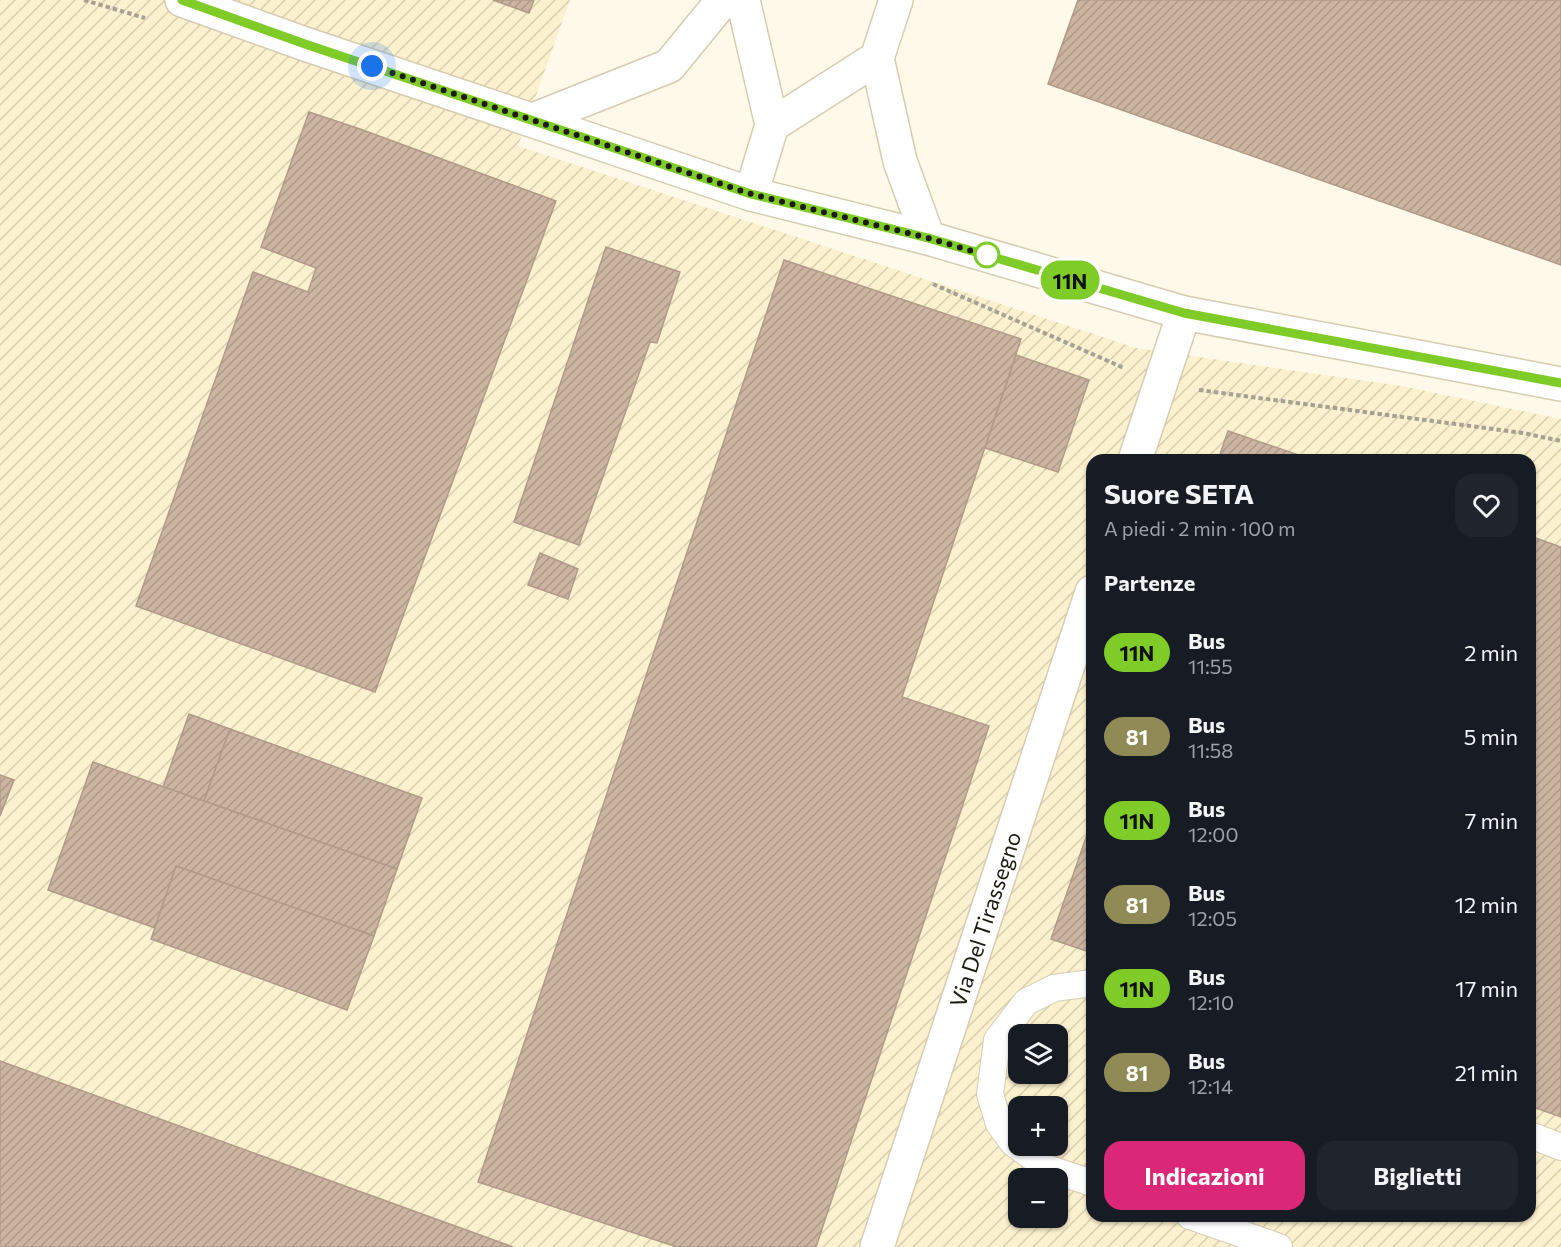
<!DOCTYPE html>
<html lang="it">
<head>
<meta charset="utf-8">
<style>
  body { margin:0; font-family:Commissioner,sans-serif; background:#20242c; color:#f1f3f6; height:100vh; display:flex; flex-direction:column; font-size:22px; white-space:nowrap }
  * { box-sizing:border-box; margin:0 }
  p { font-size:20px; color:#9ea1a6 }
  .icon { flex:none; width:33px; height:33px; fill:none; stroke:currentColor; stroke-width:2; stroke-linecap:round; stroke-linejoin:round }
  .map { position:relative; flex:1; overflow:hidden }
  .panel { position:absolute; left:1086px; top:454px; width:450px; height:768px; display:flex; flex-direction:column; background:#171b24; border-radius:18px; box-shadow:0 2px 4px #0004 }
  .panel>* { flex:none }
  .badge { padding:0 12px; border-radius:20px; font-size:21px; line-height:39px }
  .fabs { position:absolute; left:1008px; top:1024px; display:grid; gap:12px }
  .fabs a { display:grid; place-items:center; width:60px; height:60px; border-radius:12px; background:#171b24; box-shadow:0 2px 4px #0004; font-size:30px }
  .you { position:absolute; width:30px; height:30px; margin:-15px; border:4px solid #fff; border-radius:50%; background:#1a73e8; box-shadow:0 0 0 9px #1a73e833 }
  .map>.badge { position:absolute; translate:-50% -50%; box-shadow:0 0 0 3px #fff }
  h2 { padding:0 18px; font-size:22px; line-height:54px }
  .round { display:grid; place-items:center; flex:none; width:63px; height:63px; border-radius:18px; background:#20242c }
  .head { display:flex; align-items:center; justify-content:space-between; height:102px; padding:0 18px }
  h1 { font-size:28px; font-weight:700; line-height:45px }
  .cta { display:flex; gap:12px; margin-top:auto; padding:12px 18px }
  .cta a { flex:1; height:69px; border-radius:18px; background:#db2777; color:#fff; font-size:24px; font-weight:700; line-height:69px; text-align:center }
  .cta a+a { background:#20242c; color:#f1f3f6 }
  ul { padding:0; list-style:none }
  li { display:flex; align-items:center; gap:18px; height:84px; padding:0 18px }
  li div { flex:1 }
  li b { display:block; font-size:22px }
  li em { font-style:normal }
  li .badge { min-width:66px; font-weight:700; text-align:center }
  .map>svg:first-child { display:block }
  .industrial { fill:url(#industrial-furrows); fill-rule:evenodd }
  .building { fill:url(#building-hatch); stroke:#b19b88; stroke-width:1.5 }
  .lines { fill:none; stroke-linecap:round; stroke-linejoin:round }
  .service-casing { stroke:#d5ccb1; stroke-width:28 }
  .minor-casing { stroke:#d5ccb1; stroke-width:36 }
  .tertiary-casing { stroke:#d5ccb1; stroke-width:36 }
  .path { stroke:#a6a293; stroke-width:4; stroke-dasharray:4.5 3; stroke-linecap:butt }
  .service { stroke:#fff; stroke-width:26 }
  .minor { stroke:#fff; stroke-width:33 }
  .tertiary { stroke:#fff; stroke-width:33 }
  .line-casing { stroke:#fff; stroke-width:14 }
  .line { stroke:#7fcc28; stroke-width:9 }
  .walk { stroke:#1d1a10; stroke-width:6; stroke-dasharray:0 10.8 }
  .stop-dot { fill:#fff; stroke:#7fcc28; stroke-width:3 }
  .labels { text-anchor:middle; dominant-baseline:central; stroke-width:4.5; stroke-linejoin:round; paint-order:stroke }
  .street-label { font-size:22px; fill:#1d1a10; stroke:#fff }
</style>
</head>
<body>
<div class="map">
<svg width="1561" height="1247" viewBox="0 0 1561 1247">
  <defs>
    <pattern id="industrial-furrows" width="10" height="10" patternUnits="userSpaceOnUse" patternTransform="scale(1.5)"><rect width="10" height="10" fill="#fcf1ce"/><path d="M-1 1l2-2M0 10L10 0M9 11l2-2" fill="none" stroke="#d8ceb0"/></pattern>
    <pattern id="building-hatch" width="6" height="6" patternUnits="userSpaceOnUse" patternTransform="scale(1.5)"><rect width="6" height="6" fill="#cbb4a0"/><path d="M-1 1l2-2M0 6l6-6M5 7l2-2" fill="none" stroke="#ae9a89"/></pattern>
  </defs>
  <rect width="100%" height="100%" fill="#fef9e8"/>
  <!-- industrial -->
  <path class="industrial" d="M0,0H570L518,146L1136,348L1402,386L1561,419V1247H0ZM1092,460H1530V1216H1092ZM1018,1035H1058V1074H1018ZM1018,1107H1058V1146H1018ZM1018,1179H1058V1218H1018Z"/>
  <!-- building -->
  <g class="building">
    <path d="M493,0H534L529,13Z"/>
    <path d="M1078,0H1561V265L1048,84Z"/>
    <path d="M309,112L360,129L556,201L375,692L136,606L253,272L308,292L316,268L261,247Z"/>
    <path d="M606,247L680,272L657,343L650,342L579,545L514,522Z"/>
    <path d="M784,260L1021,339L902,697L989,726L816,1247H677L478,1182Z"/>
    <path d="M1016,355L1089,380L1058,472L985,448Z"/>
    <path d="M1228,431L1313,460H1218Z"/>
    <path d="M1530,536L1561,547V1117L1530,1106Z"/>
    <path d="M540,553L578,569L568,599L528,585Z"/>
    <path d="M189,714L230,729L204,801L163,787Z"/>
    <path d="M230,729L422,798L397,869L204,801Z"/>
    <path d="M93,762L397,869L374,936L176,866L155,928L48,890Z"/>
    <path d="M0,775L14,780L0,816Z"/>
    <path d="M1092,820V953L1051,939Z"/>
    <path d="M176,866L374,936L347,1010L151,939Z"/>
    <path d="M0,1061L513,1247H0Z"/>
  </g>
  <g class="lines">
    <!-- service casing -->
    <g class="service-casing">
      <g id="service">
        <path d="M1092,983L1054,988L1026,1002L997,1040L990,1094L999,1124L1013,1143L1047,1168L1092,1183"/>
        <path d="M1530,1135L1561,1147"/>
        <path d="M1190,1216L1279,1247"/>
      </g>
    </g>
    <!-- minor casing -->
    <g class="minor-casing">
      <g id="minor">
        <path d="M743,0L772,125L751,194"/>
        <path d="M896,0L877,58L900,161L928,238"/>
        <path d="M533,120L669,66L723,0"/>
        <path d="M772,125L877,58"/>
        <path d="M1135,460L1184,313"/>
        <path id="s1" d="M877,1247L1092,592"/>
      </g>
    </g>
    <!-- tertiary casing -->
    <g class="tertiary-casing">
      <path id="tertiary" d="M182,0L305,44L751,194L928,238L1184,313L1561,384"/>
    </g>
    <!-- path -->
    <g class="path">
      <path d="M84,0L145,18"/>
      <path d="M933,284L1124,368"/>
      <path d="M1199,390L1523,433L1561,441"/>
    </g>
    <!-- service -->
    <use href="#service" class="service"/>
    <!-- minor -->
    <use href="#minor" class="minor"/>
    <!-- tertiary -->
    <use href="#tertiary" class="tertiary"/>
  </g>
  <g class="lines">
    <!-- line casing -->
    <g class="line-casing">
      <path id="line" d="M182,0L305,44L751,194L928,238L1184,313L1561,383"/>
    </g>
    <!-- line -->
    <use href="#line" class="line"/>
    <!-- walk -->
    <path class="walk" d="M372,66L751,194L928,238L992,257L987,255"/>
  </g>
  <!-- markers -->
  <circle class="stop-dot" cx="987" cy="255" r="12"/>
  <g class="labels">
    <!-- street labels -->
    <g class="street-label">
      <text stroke="none"><textPath href="#s1" startOffset="345">Via Del Tirassegno</textPath></text>
    </g>
  </g>
</svg>
<div class="fabs">
<a><svg class="icon" aria-label="layers" viewBox="0 0 24 24"><path d="M12 4l9 5-9 5-9-5zM3 14l9 5 9-5"/></svg></a>
<a>+</a>
<a>−</a>
</div>
<div class="you" style="left:372px;top:66px"></div>
<b class="badge" style="left:1070px;top:280px;background:#7fcc28;color:#111">11N</b>
<section class="panel">
<div class="head"><div><h1>Suore SETA</h1><p>A piedi · 2 min · 100 m</p></div><a class="round"><svg class="icon" aria-label="heart" viewBox="0 0 24 24"><path d="M12 20l-8-8c-3-5 5-10 8-4 3-6 11-1 8 4z"/></svg></a></div>
<h2>Partenze</h2>
<ul>
<li><span class="badge" style="background:#7fcc28;color:#111">11N</span><div><b>Bus</b><p>11:55</p></div><em>2 min</em></li>
<li><span class="badge" style="background:#908b56;color:#fff">81</span><div><b>Bus</b><p>11:58</p></div><em>5 min</em></li>
<li><span class="badge" style="background:#7fcc28;color:#111">11N</span><div><b>Bus</b><p>12:00</p></div><em>7 min</em></li>
<li><span class="badge" style="background:#908b56;color:#fff">81</span><div><b>Bus</b><p>12:05</p></div><em>12 min</em></li>
<li><span class="badge" style="background:#7fcc28;color:#111">11N</span><div><b>Bus</b><p>12:10</p></div><em>17 min</em></li>
<li><span class="badge" style="background:#908b56;color:#fff">81</span><div><b>Bus</b><p>12:14</p></div><em>21 min</em></li>
</ul>
<div class="cta"><a>Indicazioni</a><a>Biglietti</a></div>
</section>
</div>
</body>
</html>
